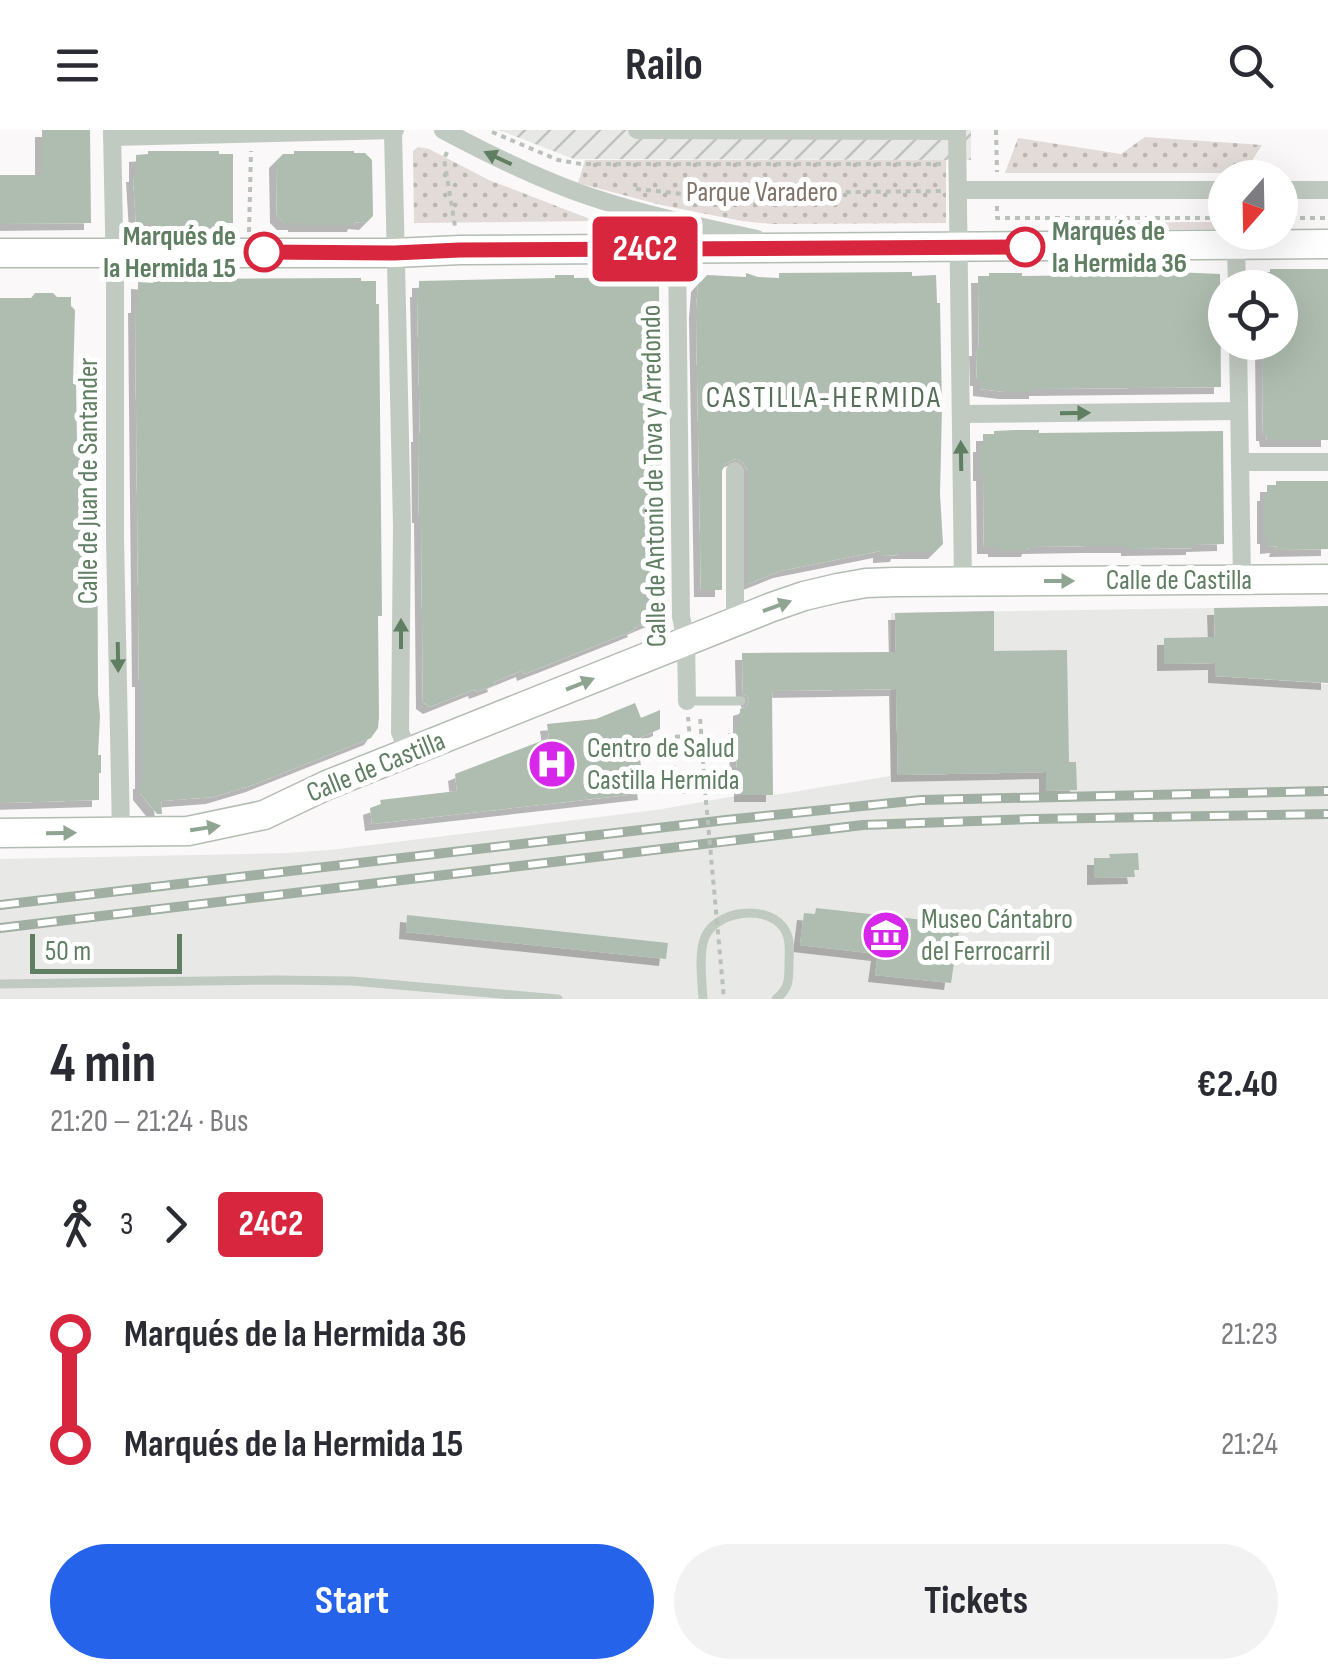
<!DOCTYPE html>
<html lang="en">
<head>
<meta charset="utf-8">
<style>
  body { margin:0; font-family:"Sofia Sans Condensed",sans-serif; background:#f2f2f3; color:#2b2b33; height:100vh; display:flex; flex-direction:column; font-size:38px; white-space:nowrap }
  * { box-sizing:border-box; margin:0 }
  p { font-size:32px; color:#7c7c81 }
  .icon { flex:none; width:55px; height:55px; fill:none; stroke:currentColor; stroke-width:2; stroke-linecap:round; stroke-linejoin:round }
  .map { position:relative; height:869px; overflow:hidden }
  .panel { display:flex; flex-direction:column; background:#fff; flex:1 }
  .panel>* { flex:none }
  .badge { padding:0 20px; border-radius:8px; font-size:35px; line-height:65px }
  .needle { width:65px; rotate:200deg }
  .buttons { position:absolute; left:1208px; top:30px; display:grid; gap:20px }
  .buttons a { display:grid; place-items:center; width:90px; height:90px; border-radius:50%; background:#fff; box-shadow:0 10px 40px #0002; font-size:50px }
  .scale { position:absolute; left:30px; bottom:25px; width:152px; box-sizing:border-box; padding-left:10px; border:5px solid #5f7e62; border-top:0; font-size:28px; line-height:35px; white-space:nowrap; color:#5f7e62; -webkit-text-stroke:8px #fff; paint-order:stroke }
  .map>.badge { position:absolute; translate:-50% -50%; box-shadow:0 0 0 5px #fff }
  .legs { display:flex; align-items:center; gap:15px; height:110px; padding:0 50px; font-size:32px }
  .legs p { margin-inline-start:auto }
  .summary { display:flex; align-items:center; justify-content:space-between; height:170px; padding:0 50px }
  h1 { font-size:55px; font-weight:700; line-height:75px }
  .cta { display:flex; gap:20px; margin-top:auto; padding:20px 50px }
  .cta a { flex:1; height:115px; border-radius:60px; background:#2563eb; color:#fff; font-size:40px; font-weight:700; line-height:115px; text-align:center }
  .cta a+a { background:#f2f2f3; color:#2b2b33 }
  ul { padding:0 50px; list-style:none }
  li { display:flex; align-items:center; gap:35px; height:110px; font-size:38px }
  li i { display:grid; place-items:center; width:15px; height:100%; margin:0 12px; background:currentColor }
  li i::after { content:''; width:25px; height:25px; margin:-12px; border:8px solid; border-radius:50%; background:#fff }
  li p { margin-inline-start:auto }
  li:first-child i { background:linear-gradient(#0000 50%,currentColor 0) }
  li:last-child i { background:linear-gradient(currentColor 50%,#0000 0) }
  header { display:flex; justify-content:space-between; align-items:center; height:130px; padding:0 50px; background:#fff; font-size:45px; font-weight:700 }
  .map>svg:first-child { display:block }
  .built { fill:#e8e9e6 }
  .industrial { fill:url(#industrial-furrows) }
  .grass { fill:url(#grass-tufts) }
  .park { fill:url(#park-dots) }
  .building { fill:#aebdaf; filter:url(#shadow) }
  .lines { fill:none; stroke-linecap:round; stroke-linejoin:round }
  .primary-casing { stroke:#b2bdb3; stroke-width:31 }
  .path { stroke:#b9c1ba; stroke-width:4; stroke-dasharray:5 5; stroke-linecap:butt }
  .lane { stroke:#c1cac1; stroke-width:9 }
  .street { stroke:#c1cac1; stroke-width:18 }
  .primary { stroke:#fff; stroke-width:28 }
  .rail-casing { stroke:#a0afa1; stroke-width:10 }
  .rail { stroke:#fff; stroke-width:6; stroke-dasharray:19; stroke-linecap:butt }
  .path-bridge { stroke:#b9c1ba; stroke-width:4; stroke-dasharray:5 5; stroke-linecap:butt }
  .oneway { fill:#5f7e62 }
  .oneway2 { fill:#8fa591 }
  .line-1-casing { stroke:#fff; stroke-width:22 }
  .line-1 { stroke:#d7263d; stroke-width:15 }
  .stop-1-dot { fill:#fff; stroke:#d7263d; stroke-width:5 }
  .labels { text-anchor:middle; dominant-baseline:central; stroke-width:10; stroke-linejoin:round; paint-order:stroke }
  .park-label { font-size:28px; fill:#817367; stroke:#fff }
  .stop-label { font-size:28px; font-weight:bold; fill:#5f7e62; stroke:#fff; text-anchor:start }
  .street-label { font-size:28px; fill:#5f7e62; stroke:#fff }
  .poi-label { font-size:28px; fill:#5f7e62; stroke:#fff; text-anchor:start }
  .neighbourhood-label { font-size:30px; letter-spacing:2.5px; fill:#566f59; stroke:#fff }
</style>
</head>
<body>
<header><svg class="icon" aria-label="menu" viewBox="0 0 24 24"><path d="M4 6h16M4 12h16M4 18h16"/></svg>Railo<svg class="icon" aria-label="search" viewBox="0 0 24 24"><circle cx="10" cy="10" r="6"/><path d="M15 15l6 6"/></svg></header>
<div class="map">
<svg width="1328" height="869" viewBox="0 0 1328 869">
  <defs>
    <pattern id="industrial-furrows" width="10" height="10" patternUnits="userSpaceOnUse" patternTransform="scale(2.5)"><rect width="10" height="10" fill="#e8e9e6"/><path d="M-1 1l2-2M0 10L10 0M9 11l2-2" fill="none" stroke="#bfc2be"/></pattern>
    <pattern id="grass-tufts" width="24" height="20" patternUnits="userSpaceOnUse" patternTransform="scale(2.5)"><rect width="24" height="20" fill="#e2dbd8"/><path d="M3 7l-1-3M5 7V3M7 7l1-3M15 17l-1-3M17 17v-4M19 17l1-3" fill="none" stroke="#bab7b3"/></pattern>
    <pattern id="park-dots" width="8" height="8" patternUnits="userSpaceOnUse" patternTransform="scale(2.5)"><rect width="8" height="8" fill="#e2dbd8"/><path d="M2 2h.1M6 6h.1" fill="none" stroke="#bab7b3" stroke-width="1.8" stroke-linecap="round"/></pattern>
    <filter id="shadow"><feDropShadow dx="-7" dy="7" stdDeviation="0" flood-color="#0004"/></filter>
  </defs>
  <rect width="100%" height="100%" fill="#faf8f8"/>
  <!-- built -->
  <path class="built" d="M1214,478L1215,546L1328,554V869H0V729L286,723L330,720L656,680L741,665H774L890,646L891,483Z"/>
  <!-- industrial -->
  <path class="industrial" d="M499,0H971V30L574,29Z"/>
  <!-- grass -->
  <path class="grass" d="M1225,92V99L1082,100L1081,93Z"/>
  <!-- park -->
  <g class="park">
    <path d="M1145,7L1262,15L1244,43H1005L1018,8L1121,24Z"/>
    <path d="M418,17L429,19L489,50L595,91L414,93L413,21Z"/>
    <path d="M585,30H946V93L772,94L742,91L661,75L578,53Z"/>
  </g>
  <!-- building -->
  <g class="building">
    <path d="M42,0H90L91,93L0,94V45H42Z"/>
    <path d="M148,21H219V24H233V93H223V97H151V94H136L133,45H136V25L148,24Z"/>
    <path d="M294,21H354V23H365L372,30L373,86L366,93L355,92L354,95H295V93H284L277,86L276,31L283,24H294Z"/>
    <path d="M1270,139H1328V310H1267L1266,304H1263L1262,212H1280V158H1265L1264,142H1270Z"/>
    <path d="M1127,140L1220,144L1221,257L1036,259V262H1006L980,259V249H977L976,219H979L978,146H989V143H1022V146L1112,145L1127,144Z"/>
    <path d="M912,142V146L936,145L937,173H940L942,278L940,364L943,414L935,422H898L897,425L880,426V421L780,441L748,454V341L742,331L734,329L725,334L722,341V460H701L696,181L698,155L707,145L746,147V143L758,147L779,148V143Z"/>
    <path d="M555,145H574V148L657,147L659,157L661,341L659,340L660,487L634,498L635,500L550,534L524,544L523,540L494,552L495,555L476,562L475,559L430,577L423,572L421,386H419L418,305H420L417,160H419V151L555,148Z"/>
    <path d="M361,148V151H376V174H379L382,486H378L379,587L378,598L371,608L253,655L213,667L161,671L162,684H157L140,663V652H142V550H139L135,176H138V152L153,153L154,149Z"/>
    <path d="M35,163H53L57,167H71V176L75,180L73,254H76L77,314H97L98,564L100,586L98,625H101V643H99V670L0,673V168H31Z"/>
    <path d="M1015,300H1039V303L1223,301L1224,414L1193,415V418L1128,419V416H1086L1029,417L1028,420H995V417H984L983,344H980V315H983V304H994V301Z"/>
    <path d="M1276,351H1328V419L1276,420L1277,416L1267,417V407H1264V364H1267V355H1276Z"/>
    <path d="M1328,476V553L1215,546V533L1164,534V508L1215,507L1214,478Z"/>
    <path d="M994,481V521L1067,520L1069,632H1076L1077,660L1046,661V642L898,645L896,559L772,561L773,665H741V638H737L735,596H740V579L746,577L749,572L747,566L743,563L742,523L896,522L895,483Z"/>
    <path d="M635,573L641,588L660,580V599L637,609L645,663L372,694L370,678L381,674L380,670L457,661L455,644L549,608L547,594L596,589Z"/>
    <path d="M1138,723L1139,740H1134L1135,747L1094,748V728H1110L1109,724Z"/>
    <path d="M816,778L960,794L951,853L875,845L878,824L800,815L804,783L815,784Z"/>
    <path d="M407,785L668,813L666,829L406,802Z"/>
  </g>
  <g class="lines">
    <!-- primary casing -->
    <g class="primary-casing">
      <g id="primary">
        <path d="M0,123H394L460,120L1328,114"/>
        <path d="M0,703L188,701L264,685L327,655L772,477L804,466L838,458L866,453L895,452L1328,449"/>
      </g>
    </g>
    <!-- path -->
    <g class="path">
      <path d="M996,0L997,42"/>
      <path d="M492,2L558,30L581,34H942"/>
      <path d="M447,22L444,29L455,96"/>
      <path d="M1238,46H1268"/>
      <path d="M636,59L684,64L942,61"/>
      <path d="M997,76V88H1225"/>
      <path d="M1280,88H1328"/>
      <path d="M249,102L251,21"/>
      <path d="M690,606L669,607L678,662L705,660L700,586"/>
      <path d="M672,625L691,622L688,587"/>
    </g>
    <!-- lane -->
    <g class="lane">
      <path d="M687,571H741"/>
      <path d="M0,854L277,850L352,851L558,869"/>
      <path d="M703,869C702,851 699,830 703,813C710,779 772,772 786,802C791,811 789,824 789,834C789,850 789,859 776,869"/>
    </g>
    <!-- street -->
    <g class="street">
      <path d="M112,0L115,149V408L121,702"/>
      <path d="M443,0C490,25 540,50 591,67C645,85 702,97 757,109"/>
      <path d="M637,0L957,1"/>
      <path d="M957,0L963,452"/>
      <path d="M393,2L402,396L400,602L409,623"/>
      <path d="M112,7L395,0"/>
      <path d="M958,60H1225"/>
      <path d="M1280,60H1328"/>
      <path d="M1236,115L1237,158"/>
      <path d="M677,118L681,487L686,510L687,571"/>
      <path d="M1238,212L1242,450"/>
      <path d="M961,284L1239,281"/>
      <path d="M1241,332H1328"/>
      <path d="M735,341V491"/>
    </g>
    <!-- primary -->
    <use href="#primary" class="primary"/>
    <!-- rail casing -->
    <g class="rail-casing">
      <g id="rail">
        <path d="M0,775L726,690L921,670L1328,661"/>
        <path d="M0,798L863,695L1033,689L1328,684"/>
      </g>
    </g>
    <!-- rail -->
    <use href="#rail" class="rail"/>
    <!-- path-bridge -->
    <path class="path-bridge" d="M705,660L724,869"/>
  </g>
  <!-- one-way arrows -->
  <defs><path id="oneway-solid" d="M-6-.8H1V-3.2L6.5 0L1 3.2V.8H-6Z" transform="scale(2.5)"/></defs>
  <g class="oneway">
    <use href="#oneway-solid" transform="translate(498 28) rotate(-155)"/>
    <use href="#oneway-solid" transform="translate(1075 283) rotate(-1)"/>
    <use href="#oneway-solid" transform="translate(961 326) rotate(-91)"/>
    <use href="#oneway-solid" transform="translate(401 504) rotate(-90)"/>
    <use href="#oneway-solid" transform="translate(118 527) rotate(89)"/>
  </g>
  <g class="oneway2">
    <use href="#oneway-solid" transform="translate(1059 451)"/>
    <use href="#oneway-solid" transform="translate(777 476) rotate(-20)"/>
    <use href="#oneway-solid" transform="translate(580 554) rotate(-22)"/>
    <use href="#oneway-solid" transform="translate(205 698) rotate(-9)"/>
    <use href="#oneway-solid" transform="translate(61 703) rotate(-1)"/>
  </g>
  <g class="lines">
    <!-- line-1 casing -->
    <g class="line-1-casing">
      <path id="line-1" d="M264,122L394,123L460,120L1025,117"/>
    </g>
    <!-- line-1 -->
    <use href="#line-1" class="line-1"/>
  </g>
  <!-- icons -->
  <defs>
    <g id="hospital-disc" transform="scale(2.5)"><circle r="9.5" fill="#d627eb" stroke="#fff"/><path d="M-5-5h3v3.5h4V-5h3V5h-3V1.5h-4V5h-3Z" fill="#fff"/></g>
    <g id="museum-disc" transform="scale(2.5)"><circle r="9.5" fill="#d627eb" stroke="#fff"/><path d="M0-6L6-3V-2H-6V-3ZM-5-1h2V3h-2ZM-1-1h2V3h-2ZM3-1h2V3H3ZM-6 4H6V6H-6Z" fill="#fff"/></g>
  </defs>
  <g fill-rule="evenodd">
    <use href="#hospital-disc" x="552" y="634"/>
    <use href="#museum-disc" x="886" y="805"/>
  </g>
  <!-- markers -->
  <g class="stop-1-dot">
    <circle cx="1025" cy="117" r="18"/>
    <circle cx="264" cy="122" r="18"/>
  </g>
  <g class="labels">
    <!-- park labels -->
    <g class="park-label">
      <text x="762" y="62">Parque Varadero</text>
    </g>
    <!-- stop labels -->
    <g class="stop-label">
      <text x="1052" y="101">Marqués de<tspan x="1052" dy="32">la Hermida 36</tspan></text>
      <text x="236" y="106" text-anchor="end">Marqués de<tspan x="236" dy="32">la Hermida 15</tspan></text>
    </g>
    <!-- street labels -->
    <g class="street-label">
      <text transform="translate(654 346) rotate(-91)">Calle de Antonio de Tova y Arredondo</text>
      <text transform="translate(88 351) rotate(-90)">Calle de Juan de Santander</text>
      <text x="1179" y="450">Calle de Castilla</text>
      <text transform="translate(376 637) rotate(-22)">Calle de Castilla</text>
    </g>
    <!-- poi labels -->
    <g class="poi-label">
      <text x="587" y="618">Centro de Salud<tspan x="587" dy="32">Castilla Hermida</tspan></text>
      <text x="921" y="789">Museo Cántabro<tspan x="921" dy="32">del Ferrocarril</tspan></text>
    </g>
    <!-- neighbourhood labels -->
    <g class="neighbourhood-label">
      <text x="824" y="268">CASTILLA-HERMIDA</text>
    </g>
  </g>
</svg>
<div class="buttons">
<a><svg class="needle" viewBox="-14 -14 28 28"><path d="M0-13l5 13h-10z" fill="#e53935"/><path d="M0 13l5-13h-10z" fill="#7c7c81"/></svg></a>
<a><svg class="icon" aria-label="locate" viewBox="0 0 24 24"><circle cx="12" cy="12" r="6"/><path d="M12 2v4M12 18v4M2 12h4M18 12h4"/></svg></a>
</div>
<div class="scale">50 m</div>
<b class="badge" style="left:645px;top:119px;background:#d7263d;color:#fff">24C2</b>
</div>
<section class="panel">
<div class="summary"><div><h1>4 min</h1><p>21:20 – 21:24 · Bus</p></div><b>€2.40</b></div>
<div class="legs"><svg class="icon" aria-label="walk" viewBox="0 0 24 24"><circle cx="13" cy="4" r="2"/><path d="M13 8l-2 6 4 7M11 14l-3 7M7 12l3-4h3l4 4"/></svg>3<svg class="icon" aria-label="forward" viewBox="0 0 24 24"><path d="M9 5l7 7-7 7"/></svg><b class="badge" style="background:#d7263d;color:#fff">24C2</b></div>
<ul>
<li><i style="color:#d7263d"></i><b>Marqués de la Hermida 36</b><p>21:23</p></li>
<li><i style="color:#d7263d"></i><b>Marqués de la Hermida 15</b><p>21:24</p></li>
</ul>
<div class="cta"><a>Start</a><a>Tickets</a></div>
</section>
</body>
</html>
